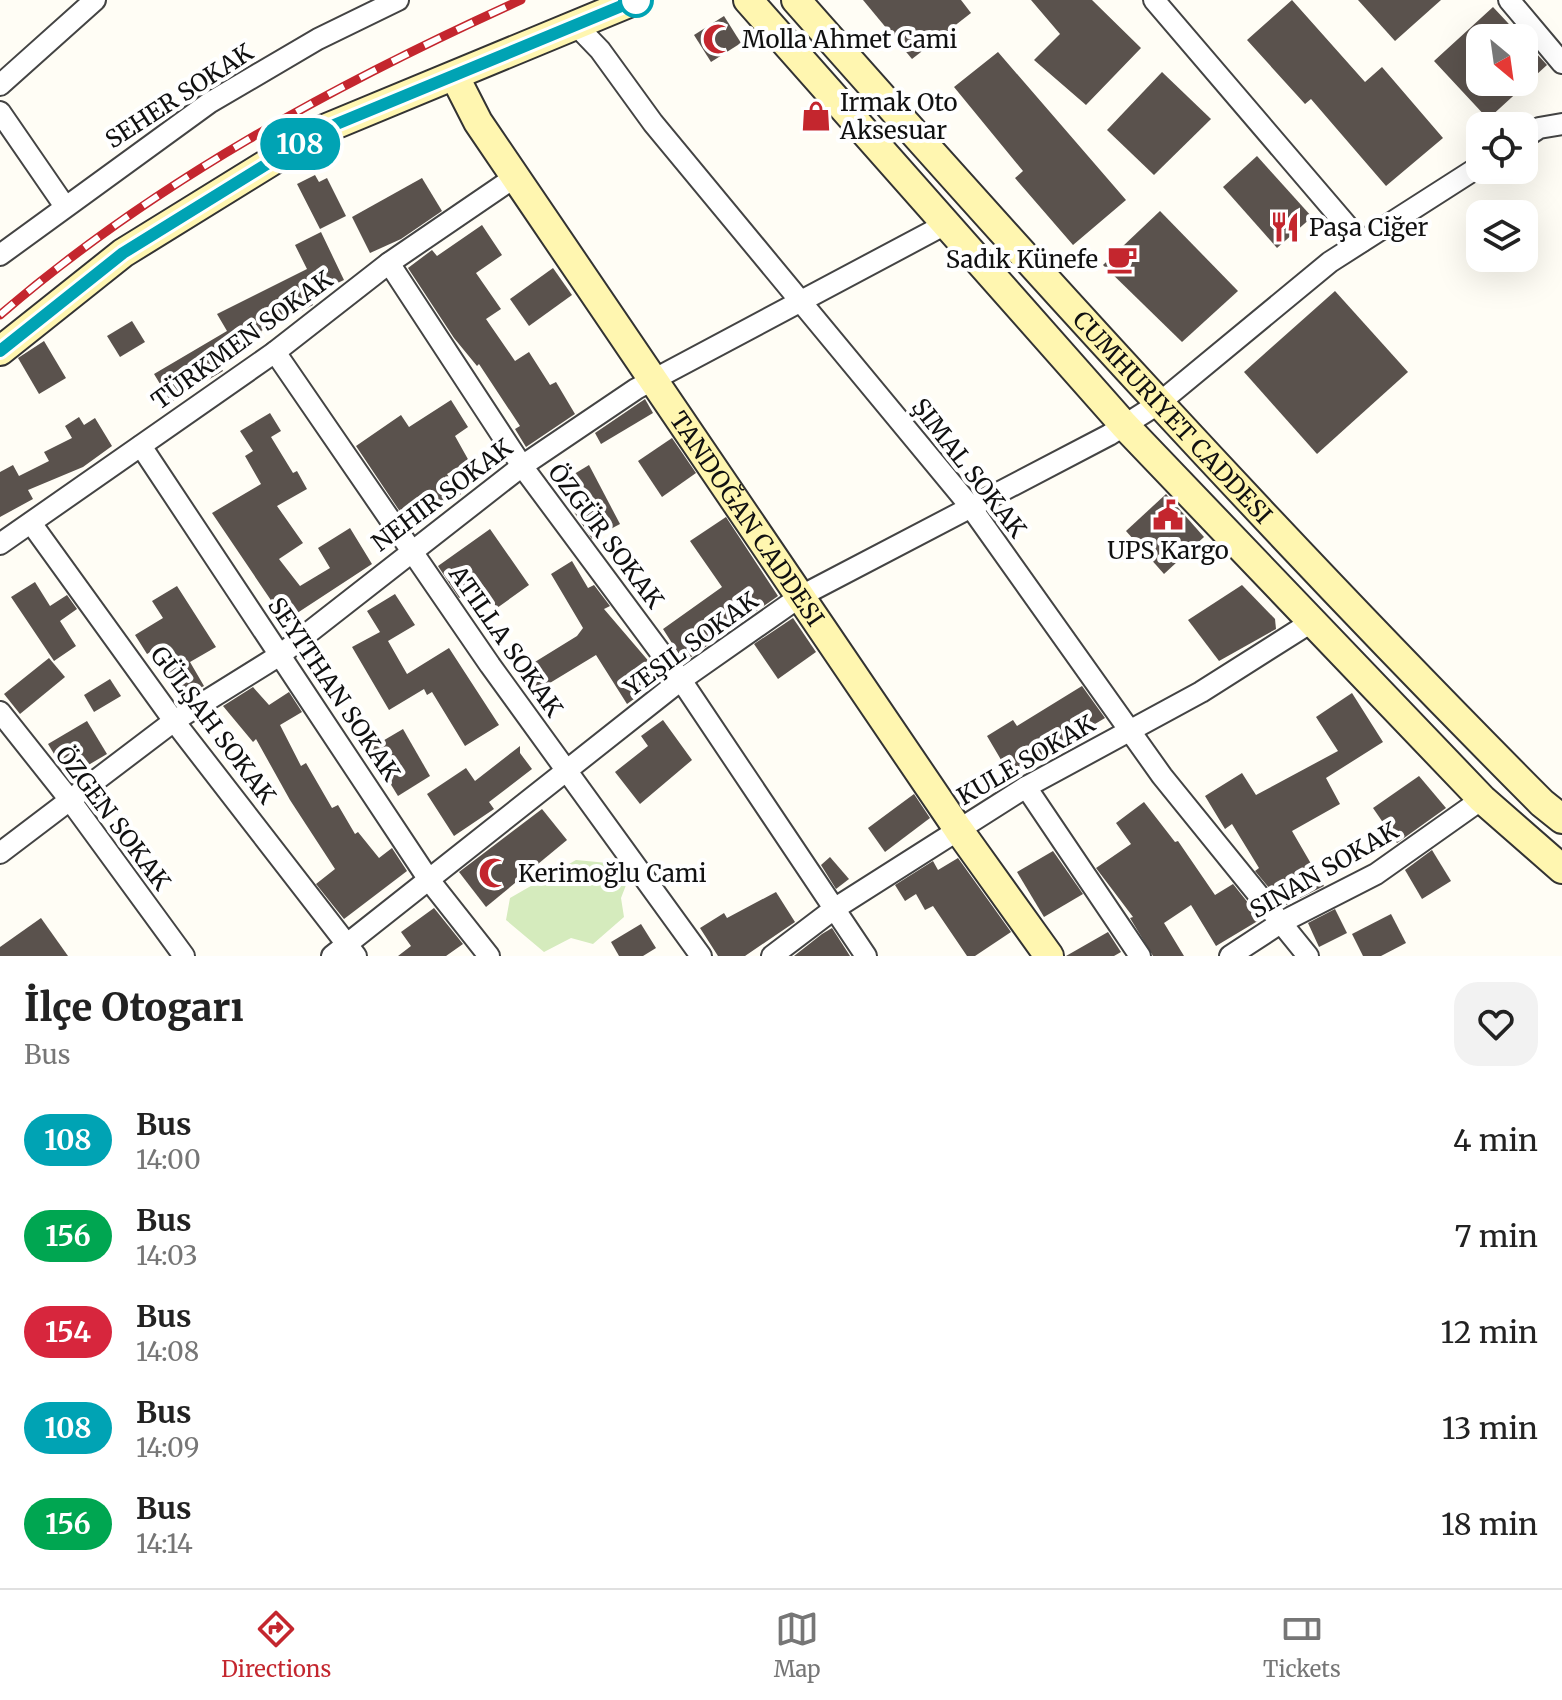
<!DOCTYPE html>
<html lang="en">
<head>
<meta charset="utf-8">
<style>
  body { margin:0; font-family:Merriweather,serif; background:#f2f2f2; color:#222; height:100vh; display:flex; flex-direction:column; font-size:30px; white-space:nowrap }
  * { box-sizing:border-box; margin:0 }
  p { font-size:26px; color:#767676 }
  .icon { flex:none; width:44px; height:44px; fill:none; stroke:currentColor; stroke-width:2; stroke-linecap:round; stroke-linejoin:round }
  .map { position:relative; height:956px; overflow:hidden }
  .sheet { display:flex; flex-direction:column; background:#fff; flex:1 }
  .sheet>* { flex:none }
  .badge { padding:0 16px; border-radius:26px; font-size:28px; line-height:52px }
  .needle { width:52px; rotate:151deg }
  .tools { position:absolute; left:1466px; top:24px; display:grid; gap:16px }
  .tools a { display:grid; place-items:center; width:72px; height:72px; border-radius:16px; background:#fff; box-shadow:0 8px 32px #0002; font-size:40px }
  .map>.badge { position:absolute; translate:-50% -50%; box-shadow:0 0 0 4px #fff }
  .round { display:grid; place-items:center; flex:none; width:84px; height:84px; border-radius:24px; background:#f2f2f2 }
  .summary { display:flex; align-items:center; justify-content:space-between; height:136px; padding:0 24px }
  h1 { font-size:38px; font-weight:800; line-height:60px }
  ul { padding:0; list-style:none }
  li { display:flex; align-items:center; gap:24px; height:96px; padding:0 24px }
  li div { flex:1 }
  li b { display:block; font-size:30px }
  li em { font-style:normal }
  li .badge { min-width:88px; font-weight:700; text-align:center }
  .tabs { display:flex; justify-content:space-around; align-items:center; height:112px; border-top:2px solid #e0e0e0; background:#fff; font-size:22px; color:#767676 }
  .tabs a { display:grid; justify-items:center; gap:4px }
  .tabs .selected { color:#c4262e }
  .map>svg:first-child { display:block }
  .green { fill:#d5ebbd }
  .building { fill:#5a524d }
  .lines { fill:none; stroke-linecap:round; stroke-linejoin:round }
  .street-casing { stroke:#444; stroke-width:24 }
  .secondary-casing { stroke:#333; stroke-width:32 }
  .street { stroke:#fff; stroke-width:20 }
  .secondary { stroke:#fff6b0; stroke-width:28 }
  .rail-casing { stroke:#c4262e; stroke-width:9 }
  .rail { stroke:#fff; stroke-width:6; stroke-dasharray:18; stroke-linecap:butt }
  .line-casing { stroke:#fff; stroke-width:18 }
  .line { stroke:#00a3b4; stroke-width:12 }
  .stop-dot { fill:#fff; stroke:#00a3b4; stroke-width:4 }
  .labels { text-anchor:middle; dominant-baseline:central; stroke-width:8; stroke-linejoin:round; paint-order:stroke }
  .poi-label { font-size:24px; fill:#111; stroke:#fff; text-anchor:start }
  .street-label { font-size:24px; fill:#111; stroke:#fff }
</style>
</head>
<body>
<div class="map">
<svg width="1562" height="956" viewBox="0 0 1562 956">
  <rect width="100%" height="100%" fill="#fffdf5"/>
  <!-- green -->
  <path class="green" d="M576,860L618,864L628,880L621,898L624,917L593,944L571,938L544,952L506,920L510,898Z"/>
  <!-- building -->
  <g class="building">
    <path d="M863,0H961L971,13L912,59Z"/>
    <path d="M1031,0H1092L1141,48L1086,105L1034,60L1060,34Z"/>
    <path d="M1292,0L1365,82L1382,67L1443,138L1386,186L1311,99L1305,104L1247,40Z"/>
    <path d="M1358,0H1441L1395,41Z"/>
    <path d="M1493,7L1522,38H1480V82H1524V40L1547,65L1488,119L1434,61Z"/>
    <path d="M724,16L741,43L711,62L694,35Z"/>
    <path d="M998,52L1126,200L1073,245L1015,178L1023,171L954,87Z"/>
    <path d="M1162,72L1211,119L1154,175L1107,130Z"/>
    <path d="M1257,156L1312,217L1277,248L1223,187Z"/>
    <path d="M315,175L319,182L327,178L346,216L320,229L297,184Z"/>
    <path d="M422,178L442,211L401,239L370,253L352,217Z"/>
    <path d="M1160,211L1238,291L1182,342L1103,265Z"/>
    <path d="M482,225L502,255L476,273L501,309L486,319L515,361L529,352L550,385L556,382L575,414L526,447L515,429L520,426L479,364L477,366L454,338L408,268L432,250L437,256Z"/>
    <path d="M321,232L344,280L308,297L313,305L261,331L262,333L217,361L223,371L171,402L154,374L227,331L217,314L307,269L295,245Z"/>
    <path d="M553,268L572,295L529,326L510,299Z"/>
    <path d="M1335,291L1408,372L1317,454L1244,372Z"/>
    <path d="M132,321L145,342L120,357L107,336Z"/>
    <path d="M44,341L66,378L39,394L18,358Z"/>
    <path d="M645,399L653,413L601,444L595,433Z"/>
    <path d="M451,400L468,427L455,436L469,461L447,474L461,494L411,528L356,446L401,415L409,427Z"/>
    <path d="M270,413L281,431L271,437L293,473L297,471L307,489L277,506L303,543L279,559L300,586L330,568L318,548L350,528L372,564L285,621L212,513L261,484L245,456L253,451L240,431Z"/>
    <path d="M79,417L84,425L95,418L112,446L83,467L28,490L33,499L0,517V472L13,465L19,476L49,461L44,452L72,438L65,426Z"/>
    <path d="M672,438L696,473L662,497L638,461Z"/>
    <path d="M589,465L620,524L592,539L556,485Z"/>
    <path d="M1166,494L1204,537L1164,574L1126,531Z"/>
    <path d="M726,517L778,596L684,662L663,629L722,587L690,541Z"/>
    <path d="M490,529L529,585L497,608L481,585L459,598L438,566Z"/>
    <path d="M572,561L588,588L594,585L610,606L604,609L663,678L627,704L596,655L530,695L517,673L577,636L583,628L551,574Z"/>
    <path d="M35,582L50,606L67,595L77,609L60,621L76,646L54,661L11,597Z"/>
    <path d="M1242,585L1275,619L1276,629L1219,661L1188,620Z"/>
    <path d="M177,586L216,647L190,662L204,686L180,699L152,651L147,654L135,635L163,618L152,601Z"/>
    <path d="M395,594L415,625L388,641L407,674L449,648L499,725L465,746L432,692L427,695L424,689L389,710L352,647L380,632L367,611Z"/>
    <path d="M793,618L816,652L778,679L754,644Z"/>
    <path d="M49,658L65,677L20,714L4,694Z"/>
    <path d="M110,679L121,696L94,712L84,695Z"/>
    <path d="M1082,686L1105,718L1010,775L987,736L1013,720L1017,726Z"/>
    <path d="M253,687L269,705L289,692L302,712L280,725L301,766L306,763L332,808L338,805L355,834L358,832L379,858L392,848L407,871L344,919L316,884L335,869L290,800L256,739L253,742L223,706Z"/>
    <path d="M1352,693L1383,742L1326,778L1340,804L1292,831L1324,886L1284,906L1255,871L1259,868L1232,824L1225,829L1205,796L1242,773L1256,795L1338,751L1316,717Z"/>
    <path d="M663,720L692,760L640,804L615,772L648,746L641,736Z"/>
    <path d="M87,721L107,754L68,777L48,744Z"/>
    <path d="M403,729L430,776L398,796L369,749Z"/>
    <path d="M520,746V753L532,769L489,802L494,809L454,836L427,794L466,768L475,781Z"/>
    <path d="M1419,776L1446,808L1397,843L1373,808Z"/>
    <path d="M914,794L930,818L885,852L868,828Z"/>
    <path d="M1144,802L1175,842L1178,841L1215,895L1233,884L1261,919L1216,946L1191,905L1164,923L1184,956H1153L1130,918L1133,917L1096,868L1131,844L1116,823Z"/>
    <path d="M542,809L567,840L486,907L459,872Z"/>
    <path d="M1432,850L1451,881L1422,899L1405,870Z"/>
    <path d="M1053,851L1083,894L1044,917L1017,872Z"/>
    <path d="M830,857L849,879L836,889L821,865Z"/>
    <path d="M958,858L1011,932L975,956H967L933,906L925,910L916,894L905,901L895,885L933,861L938,870Z"/>
    <path d="M776,892L795,922L745,956H718L700,928L724,913L727,918Z"/>
    <path d="M434,908L463,944L446,956H398L411,946L401,932Z"/>
    <path d="M1335,909L1347,933L1319,947L1308,923Z"/>
    <path d="M1391,914L1406,943L1381,956H1363L1352,934Z"/>
    <path d="M41,918L68,956H0V947Z"/>
    <path d="M641,924L656,948L643,956H619L611,942Z"/>
    <path d="M832,928L850,956H794L822,934Z"/>
    <path d="M1108,932L1121,952L1114,956H1066Z"/>
  </g>
  <g class="lines">
    <!-- street casing -->
    <g class="street-casing">
      <g id="street">
        <path d="M1154,0L1361,242"/>
        <path d="M1509,0L1562,63"/>
        <path d="M574,23L600,50L653,123L970,506L1162,776L1308,956"/>
        <path d="M0,85L95,0"/>
        <path d="M0,112L64,205"/>
        <path d="M1524,138L1539,128L1562,124"/>
        <path d="M0,255L209,103L318,39L398,0"/>
        <path d="M389,263L522,466L681,680L866,956"/>
        <path d="M275,352L490,665L701,956"/>
        <path d="M141,446L429,880L489,956"/>
        <path d="M31,523L174,721L356,956"/>
        <path d="M0,544L275,352L389,263L515,177"/>
        <path d="M0,712L70,800L184,956"/>
        <path d="M1026,787L1140,956"/>
        <path d="M0,853L174,721L280,655L522,466L636,389L944,225"/>
        <path d="M332,956L681,680L801,596L1109,435L1158,404L1330,262L1480,166"/>
        <path d="M772,956L834,909L1026,787L1201,692L1313,621"/>
        <path d="M1230,956L1282,922L1376,874L1482,799"/>
      </g>
    </g>
    <!-- secondary casing -->
    <g class="secondary-casing">
      <g id="secondary">
        <path d="M748,0L1124,425L1482,799L1562,869"/>
        <path id="s1" d="M796,0C1038,274 1284,544 1542,803L1562,819"/>
        <path id="s2" d="M455,77L478,122L958,829L1049,956"/>
        <path d="M0,351L123,253L322,130L636,0"/>
      </g>
    </g>
    <!-- street -->
    <use href="#street" class="street"/>
    <!-- secondary -->
    <use href="#secondary" class="secondary"/>
    <!-- rail casing -->
    <g class="rail-casing">
      <path id="rail" d="M0,315C154,182 336,84 521,0"/>
    </g>
    <!-- rail -->
    <use href="#rail" class="rail"/>
  </g>
  <g class="lines">
    <!-- line casing -->
    <g class="line-casing">
      <path id="line" d="M0,351L123,253L322,130L636,0"/>
    </g>
    <!-- line -->
    <use href="#line" class="line"/>
  </g>
  <!-- icons -->
  <defs>
    <g id="mosque-bare" transform="scale(2.4)"><path d="M3.5-4.9A6 6 0 1 0 3.5 4.9A5 5 0 1 1 3.5-4.9Z" fill="#c4262e" stroke="#fff" stroke-width="2.5" paint-order="stroke"/></g>
    <g id="shop-bare" transform="scale(2.4)"><path d="M-5-2.5h2.3a2.7 3.5 0 0 1 5.4 0H5L5.5 6h-11ZM-1.5-2.5h3a1.5 2.3 0 0 0-3 0Z" fill="#c4262e" stroke="#fff" stroke-width="2.5" paint-order="stroke"/></g>
    <g id="restaurant-bare" transform="scale(2.4)"><path d="M-5-6h1v4h1v-4h1v4h1v-4h1v5L-1.5 .5V6h-2V.5L-5-1ZM5-6V6H3V1.5H1.5Q1.5-4 5-6Z" fill="#c4262e" stroke="#fff" stroke-width="2.5" paint-order="stroke"/></g>
    <g id="cafe-bare" transform="scale(2.4)"><path d="M-5.5-4.5H6V0H3Q3 3.5 0 3.5H-2.5Q-5.5 3.5-5.5 0ZM3-3.2v2h1.7v-2ZM-6 4.5H4V6H-6Z" fill="#c4262e" stroke="#fff" stroke-width="2.5" paint-order="stroke"/></g>
    <g id="civic-bare" transform="scale(2.4)"><path d="M-.6-6.5H3V-4.5H.6V-3L4-1V1h2V6H-6V1h2V-1L-.6-3ZM-1.2 2.5V6h2.4V2.5Z" fill="#c4262e" stroke="#fff" stroke-width="2.5" paint-order="stroke"/></g>
  </defs>
  <g fill-rule="evenodd">
    <use href="#mosque-bare" x="718" y="39"/>
    <use href="#shop-bare" x="816" y="116"/>
    <use href="#restaurant-bare" x="1285" y="227"/>
    <use href="#cafe-bare" x="1122" y="259"/>
    <use href="#civic-bare" x="1168" y="515"/>
    <use href="#mosque-bare" x="494" y="873"/>
  </g>
  <!-- markers -->
  <circle class="stop-dot" cx="636" cy="0" r="16"/>
  <g class="labels">
    <!-- poi labels -->
    <g class="poi-label">
      <text x="742" y="39">Molla Ahmet Cami</text>
      <text x="840" y="102">Irmak Oto<tspan x="840" dy="28">Aksesuar</tspan></text>
      <text x="1309" y="227">Paşa Ciğer</text>
      <text x="1098" y="259" text-anchor="end">Sadık Künefe</text>
      <text x="1168" y="550" text-anchor="middle">UPS Kargo</text>
      <text x="518" y="873">Kerimoğlu Cami</text>
    </g>
    <!-- street labels -->
    <g class="street-label">
      <text transform="translate(179 96) rotate(-33)">SEHER SOKAK</text>
      <text transform="translate(242 340) rotate(-36)">TÜRKMEN SOKAK</text>
      <text stroke="none"><textPath href="#s1" startOffset="562">CUMHURIYET CADDESI</textPath></text>
      <text transform="translate(969 468) rotate(52)">ŞIMAL SOKAK</text>
      <text transform="translate(442 495) rotate(-37)">NEHIR SOKAK</text>
      <text stroke="none"><textPath href="#s2" startOffset="530">TANDOĞAN CADDESI</textPath></text>
      <text transform="translate(606 536) rotate(53)">ÖZGÜR SOKAK</text>
      <text transform="translate(506 641) rotate(55)">ATILLA SOKAK</text>
      <text transform="translate(691 644) rotate(-36)">YEŞIL SOKAK</text>
      <text transform="translate(334 689) rotate(56)">SEYITHAN SOKAK</text>
      <text transform="translate(213 725) rotate(53)">GÜLŞAH SOKAK</text>
      <text transform="translate(1026 760) rotate(-30)">KULE SOKAK</text>
      <text transform="translate(113 818) rotate(53)">ÖZGEN SOKAK</text>
      <text transform="translate(1324 870) rotate(-30)">SINAN SOKAK</text>
    </g>
  </g>
</svg>
<div class="tools">
<a><svg class="needle" viewBox="-14 -14 28 28"><path d="M0-13l5 13h-10z" fill="#e53935"/><path d="M0 13l5-13h-10z" fill="#767676"/></svg></a>
<a><svg class="icon" aria-label="locate" viewBox="0 0 24 24"><circle cx="12" cy="12" r="6"/><path d="M12 2v4M12 18v4M2 12h4M18 12h4"/></svg></a>
<a><svg class="icon" aria-label="layers" viewBox="0 0 24 24"><path d="M12 4l9 5-9 5-9-5zM3 14l9 5 9-5"/></svg></a>
</div>
<b class="badge" style="left:300px;top:144px;background:#00a3b4;color:#fff">108</b>
</div>
<section class="sheet">
<div class="summary"><div><h1>İlçe Otogarı</h1><p>Bus</p></div><a class="round"><svg class="icon" aria-label="heart" viewBox="0 0 24 24"><path d="M12 20l-8-8c-3-5 5-10 8-4 3-6 11-1 8 4z"/></svg></a></div>
<ul>
<li><span class="badge" style="background:#00a3b4;color:#fff">108</span><div><b>Bus</b><p>14:00</p></div><em>4 min</em></li>
<li><span class="badge" style="background:#00a651;color:#fff">156</span><div><b>Bus</b><p>14:03</p></div><em>7 min</em></li>
<li><span class="badge" style="background:#d7263d;color:#fff">154</span><div><b>Bus</b><p>14:08</p></div><em>12 min</em></li>
<li><span class="badge" style="background:#00a3b4;color:#fff">108</span><div><b>Bus</b><p>14:09</p></div><em>13 min</em></li>
<li><span class="badge" style="background:#00a651;color:#fff">156</span><div><b>Bus</b><p>14:14</p></div><em>18 min</em></li>
</ul>
</section>
<nav class="tabs">
<a class="selected"><svg class="icon" aria-label="directions" viewBox="0 0 24 24"><path d="M12 3l9 9-9 9-9-9zM9 14v-3h6M13 9l2 2-2 2"/></svg>Directions</a>
<a><svg class="icon" aria-label="map" viewBox="0 0 24 24"><path d="M3 6l6-2 6 2 6-2v14l-6 2-6-2-6 2zM9 4v14M15 6v14"/></svg>Map</a>
<a><svg class="icon" aria-label="tickets" viewBox="0 0 24 24"><path d="M3 7h18v10H3zM15 7v10"/></svg>Tickets</a>
</nav>
</body>
</html>
